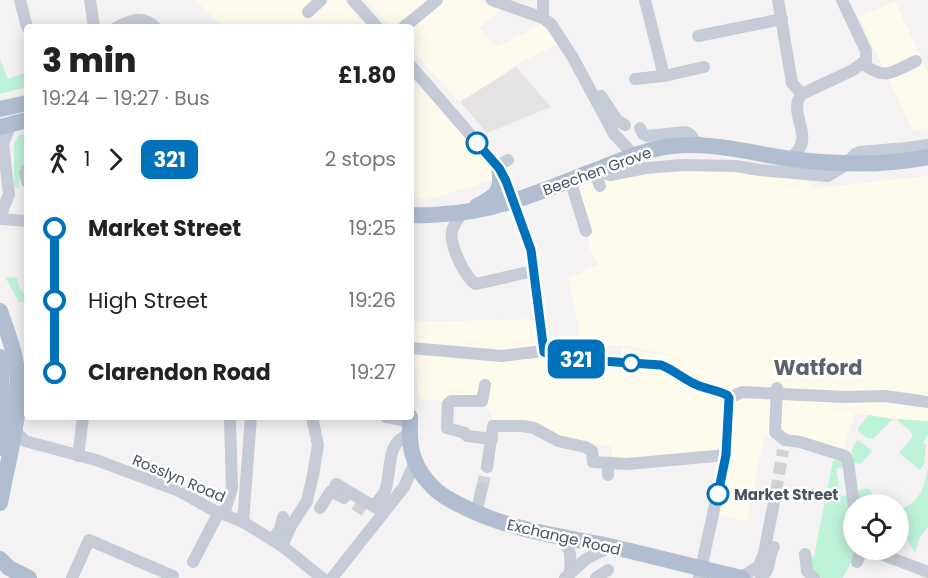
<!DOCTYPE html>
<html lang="en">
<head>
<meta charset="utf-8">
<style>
  body { margin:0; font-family:Poppins,sans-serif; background:#f2f2f2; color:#222; height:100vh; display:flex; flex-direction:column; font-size:22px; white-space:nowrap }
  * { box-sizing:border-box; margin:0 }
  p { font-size:20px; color:#767676 }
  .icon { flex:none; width:33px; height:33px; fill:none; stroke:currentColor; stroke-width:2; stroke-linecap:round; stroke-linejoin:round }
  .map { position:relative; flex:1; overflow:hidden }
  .panel { position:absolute; left:24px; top:24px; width:390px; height:396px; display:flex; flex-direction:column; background:#fff; border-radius:6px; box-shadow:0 3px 15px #0003 }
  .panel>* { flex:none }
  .badge { padding:0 12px; border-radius:9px; font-size:21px; line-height:39px }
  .fabs { position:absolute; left:843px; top:494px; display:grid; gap:12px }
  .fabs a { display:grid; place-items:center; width:66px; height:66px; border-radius:50%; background:#fff; box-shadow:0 3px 15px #0003; font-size:30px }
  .map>.badge { position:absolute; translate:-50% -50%; box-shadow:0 0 0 3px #fff }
  .legs { display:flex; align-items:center; gap:9px; height:66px; padding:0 18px; font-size:20px }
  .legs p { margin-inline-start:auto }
  .head { display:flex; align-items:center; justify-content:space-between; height:102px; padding:0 18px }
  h1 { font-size:33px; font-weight:800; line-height:45px }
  ul { padding:0 18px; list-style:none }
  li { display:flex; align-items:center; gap:21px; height:72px; font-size:22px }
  li i { display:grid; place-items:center; width:9px; height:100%; margin:0 8px; background:currentColor }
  li i::after { content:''; width:15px; height:15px; margin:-8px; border:4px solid; border-radius:50%; background:#fff }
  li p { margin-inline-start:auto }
  li:first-child i { background:linear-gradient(#0000 50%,currentColor 0) }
  li:last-child i { background:linear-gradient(currentColor 50%,#0000 0) }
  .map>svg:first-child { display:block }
  .commercial { fill:#fefbed }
  .education { fill:#e5e3e4 }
  .green { fill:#bff3d9 }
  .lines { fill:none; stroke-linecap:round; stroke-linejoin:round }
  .minor-tunnel { stroke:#d2d2d5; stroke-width:12; stroke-dasharray:12 6; stroke-linecap:butt }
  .minor { stroke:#c5ccd7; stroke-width:12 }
  .major { stroke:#b1bed2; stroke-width:16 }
  .line-1-casing { stroke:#fff; stroke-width:14 }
  .line-1 { stroke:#0072bc; stroke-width:9 }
  .stop-1-dot { fill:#fff; stroke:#0072bc; stroke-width:3 }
  .labels { text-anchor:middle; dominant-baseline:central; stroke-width:5; stroke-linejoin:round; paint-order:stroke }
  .street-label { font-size:15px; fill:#485361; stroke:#fff }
  .stop-label { font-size:15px; font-weight:bold; fill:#485361; stroke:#fff; text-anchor:start }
  .district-label { font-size:21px; font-weight:bold; fill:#5e6168; stroke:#fff }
</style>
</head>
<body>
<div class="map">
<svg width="928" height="578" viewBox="0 0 928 578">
  <rect width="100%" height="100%" fill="#f4f2f2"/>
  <!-- commercial -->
  <g class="commercial">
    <path d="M195,0H344L367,27H223Z"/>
    <path d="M366,0H477L486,2L502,8L479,28L497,47L542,24L558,44L521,62L460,102L411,50V27H390Z"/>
    <path d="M895,1L928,73V128L913,131L859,17Z"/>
    <path d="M411,77L456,127L499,178L426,200L411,196Z"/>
    <path d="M724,168L797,174L815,188L928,176V421L895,419L855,413L843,449L785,435L764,437L747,521L710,514L721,459L612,466V447L494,422L487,405L419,399L411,322L537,319L541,348L620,358L622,347L654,354L685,358L626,346L577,343L579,327L568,279L599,264L590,249L580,187L615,175Z"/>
  </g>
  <!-- education -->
  <path class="education" d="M516,67L551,107L487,133L460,102Z"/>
  <!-- green -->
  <g class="green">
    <path d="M0,59L8,79L27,72V87L0,94Z"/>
    <path d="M27,133V162L24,163L19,171V189L14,186V144L18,136Z"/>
    <path d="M5,277L17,278L20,290L27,295V302H19Z"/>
    <path d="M869,415L893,419L873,439L867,438L858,431V428Z"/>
    <path d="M896,419L928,421V435L923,443L926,445L924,464L920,470L899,453L913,436L910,431Z"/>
    <path d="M858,440L872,451L861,464L851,462C850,454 852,446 858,440Z"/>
    <path d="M836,460L842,461L844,467L836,469L841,496L848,495C858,509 853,533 854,549H857L843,578H821L811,570L809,559L814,556L833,461Z"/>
    <path d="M928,468V527L920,537L915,553L899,527V509C920,504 924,487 928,468Z"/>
    <path d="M868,488L880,504H857L858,492L862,489Z"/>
  </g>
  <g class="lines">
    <!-- minor-tunnel -->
    <g class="minor-tunnel">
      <path d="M482,488L487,467"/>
      <path d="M776,492L783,450"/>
      <path d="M355,504L370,514"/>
    </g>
    <!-- minor -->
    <g class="minor">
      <path d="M20,0L27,27"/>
      <path d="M90,0L94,27"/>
      <path d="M353,0L377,27"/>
      <path d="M492,0L543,18L551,24L572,56L614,134L634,155"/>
      <path d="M543,0V18"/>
      <path d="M645,0L664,76"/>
      <path d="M778,0L792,83L802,94"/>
      <path d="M308,12L321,0"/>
      <path d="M117,27C132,20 142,15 155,27"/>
      <path d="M404,27L437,0"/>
      <path d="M698,36L782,19"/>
      <path d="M863,64C886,81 892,72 916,61"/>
      <path d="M411,66L499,168L506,181L531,250L544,352L557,358L661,365C675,370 685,381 699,386C709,390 722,389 729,398"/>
      <path d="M635,79L664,76L704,67"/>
      <path d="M601,96L617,120L625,125"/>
      <path d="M640,128L643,134L647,136L686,132L690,134L697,144"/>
      <path d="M790,159C793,155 799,151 800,147C809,131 788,109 802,94L853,70L866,60V51L842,0"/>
      <path d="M497,166L508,160"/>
      <path d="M27,169L25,173L27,182"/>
      <path d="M594,171L610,175L646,168L683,165L736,166L759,170L828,176L846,165L855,154L860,152L907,148L928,145"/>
      <path d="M594,171L600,186"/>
      <path d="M570,180L586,231"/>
      <path d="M462,213C459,218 453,225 452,231C449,244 465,278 476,284L533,271"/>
      <path d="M0,217L9,194L3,144L11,124"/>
      <path d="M0,219L27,221"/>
      <path d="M411,348L502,356L543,351"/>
      <path d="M485,385L482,401H451L448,404L447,428L465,433L467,436L492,439"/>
      <path d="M777,388L775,432L785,440"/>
      <path d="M729,398L742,392L845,397L885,396L928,402"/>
      <path d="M386,417L410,422"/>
      <path d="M14,430L25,441L96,460L179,491L213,510L243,522L282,546L322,578"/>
      <path d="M785,440L800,442L845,456L848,462L854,506"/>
      <path d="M78,456L83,417"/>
      <path d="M608,463V475"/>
      <path d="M487,467L493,426H523L534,428L558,441L585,447L592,451L593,462L627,464L726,455"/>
      <path d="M336,484L378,509"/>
      <path d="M374,506C377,501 383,496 385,491C393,469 384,443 410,434"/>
      <path d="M320,508L331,491L344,498"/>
      <path d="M476,513L482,488"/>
      <path d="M224,514L232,488L230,421"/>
      <path d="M243,522L251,417"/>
      <path d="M557,536C572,550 571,552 570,572"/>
      <path d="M272,540L280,529L283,517"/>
      <path d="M282,546L291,526L307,501L313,475L318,445L312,417"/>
      <path d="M867,549L928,572"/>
      <path d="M805,554L807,571L814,578"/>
      <path d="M193,562L219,512"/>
      <path d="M857,562L862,549"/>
      <path d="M72,578L89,540L173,576"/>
      <path d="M332,578L404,487L415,462"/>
      <path d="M565,578L586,559L610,547"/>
      <path d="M596,578L608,570"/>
      <path d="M699,578L726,455L729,398"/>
      <path d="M740,578L759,566L764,553L776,492"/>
      <path d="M761,578C773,567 767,557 774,547"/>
    </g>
    <!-- major -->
    <g class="major">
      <path d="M0,109L27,103"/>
      <path d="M0,127L27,120"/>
      <path d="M477,206C497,196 503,191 499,168"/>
      <path d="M411,215C422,216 432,215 443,214C496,212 547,189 596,170C617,162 638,152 660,148C705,139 748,153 792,159C838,165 882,166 928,157"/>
      <path d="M0,311C6,328 13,346 16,364C24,411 8,458 0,503"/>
      <path d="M0,357L3,405L0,448"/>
      <path d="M410,417C409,444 410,463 430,484C440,496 454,502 468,509C515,531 559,536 609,546C653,556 698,568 742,578"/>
      <path d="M0,559L9,568L29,578"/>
    </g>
  </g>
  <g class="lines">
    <!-- line-1 casing -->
    <g class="line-1-casing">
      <path id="line-1" d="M477,143L499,168L506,181L531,250L544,352L556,358L661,365C674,370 683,379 695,384C705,389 717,390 727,395L729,398L726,455L718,494"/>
    </g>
    <!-- line-1 -->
    <use href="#line-1" class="line-1"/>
  </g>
  <!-- markers -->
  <g class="stop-1-dot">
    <circle cx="477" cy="143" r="10"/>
    <circle cx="631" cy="363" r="8"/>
    <circle cx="718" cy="494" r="10"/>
  </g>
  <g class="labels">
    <!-- street labels -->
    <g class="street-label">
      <text transform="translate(597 171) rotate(-20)">Beechen Grove</text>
      <text transform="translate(179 478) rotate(23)">Rosslyn Road</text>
      <text transform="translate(564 537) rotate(13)">Exchange Road</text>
    </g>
    <!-- stop labels -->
    <g class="stop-label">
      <text x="734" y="494">Market Street</text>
    </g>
    <!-- district labels -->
    <g class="district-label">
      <text x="818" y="367">Watford</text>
    </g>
  </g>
</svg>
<div class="fabs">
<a><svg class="icon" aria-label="locate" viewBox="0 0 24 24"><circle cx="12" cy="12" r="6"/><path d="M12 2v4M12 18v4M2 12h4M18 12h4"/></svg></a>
</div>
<b class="badge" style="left:576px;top:359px;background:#0072bc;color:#fff">321</b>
<section class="panel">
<div class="head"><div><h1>3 min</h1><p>19:24 – 19:27 · Bus</p></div><b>£1.80</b></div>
<div class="legs"><svg class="icon" aria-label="walk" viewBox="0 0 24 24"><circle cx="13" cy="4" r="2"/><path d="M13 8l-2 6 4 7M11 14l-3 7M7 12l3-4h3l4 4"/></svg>1<svg class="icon" aria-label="forward" viewBox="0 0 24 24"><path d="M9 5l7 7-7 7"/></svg><b class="badge" style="background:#0072bc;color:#fff">321</b><p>2 stops</p></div>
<ul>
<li><i style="color:#0072bc"></i><b>Market Street</b><p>19:25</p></li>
<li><i style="color:#0072bc"></i><span>High Street</span><p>19:26</p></li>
<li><i style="color:#0072bc"></i><b>Clarendon Road</b><p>19:27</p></li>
</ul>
</section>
</div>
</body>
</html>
